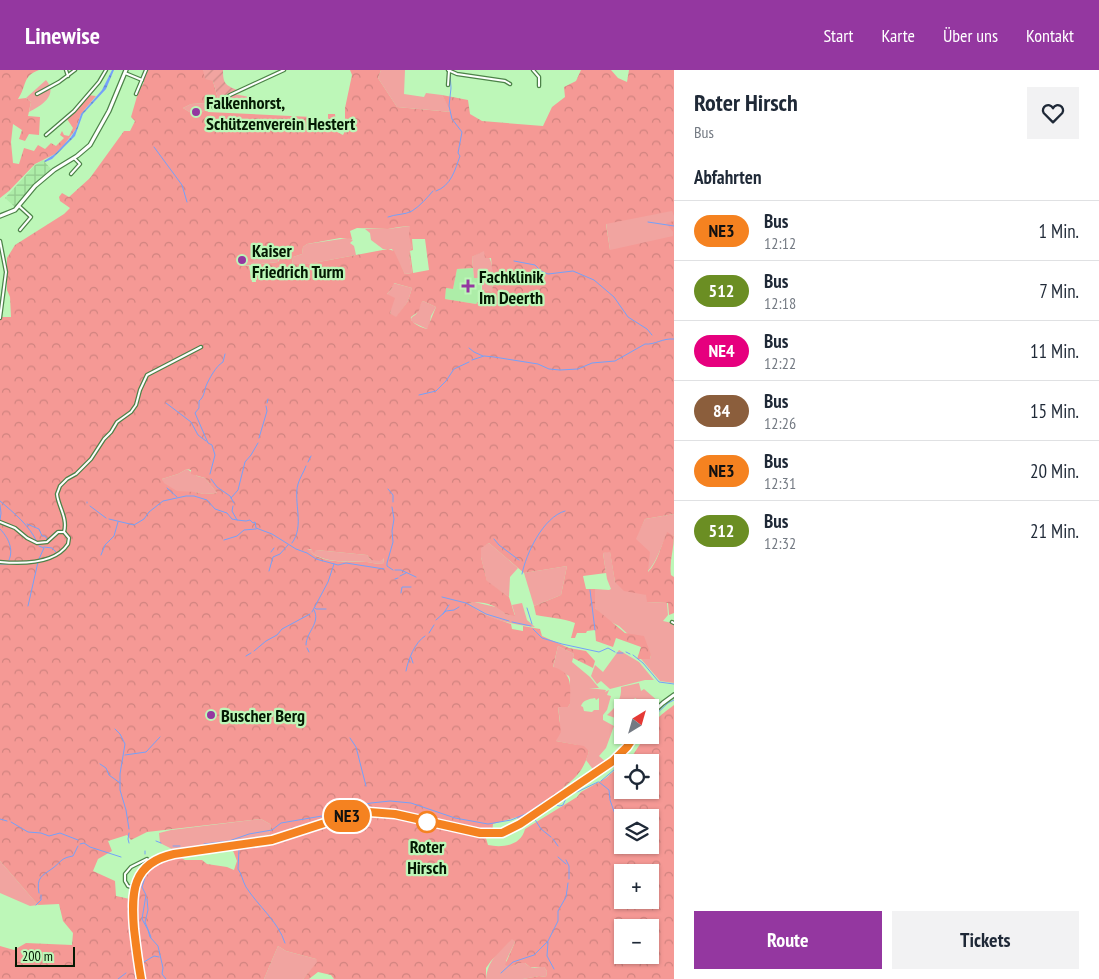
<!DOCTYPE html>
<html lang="de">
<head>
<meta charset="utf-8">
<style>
  body { margin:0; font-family:"PT Sans Narrow",sans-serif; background:#f2f2f3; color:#1f2937; height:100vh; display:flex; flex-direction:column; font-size:19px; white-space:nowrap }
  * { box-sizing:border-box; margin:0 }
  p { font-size:16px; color:#747a83 }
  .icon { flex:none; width:28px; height:28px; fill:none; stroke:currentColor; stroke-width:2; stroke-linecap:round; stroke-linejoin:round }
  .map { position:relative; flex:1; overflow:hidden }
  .drawer { display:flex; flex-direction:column; background:#fff; width:425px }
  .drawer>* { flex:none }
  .badge { padding:0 10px; border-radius:16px; font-size:18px; line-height:32px }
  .needle { width:32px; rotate:37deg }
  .controls { position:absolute; left:614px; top:629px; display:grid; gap:10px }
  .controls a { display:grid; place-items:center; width:45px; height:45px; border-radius:0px; background:#fff; box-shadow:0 1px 4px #0004; font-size:25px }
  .scale { position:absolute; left:15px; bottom:12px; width:60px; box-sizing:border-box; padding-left:5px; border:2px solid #041903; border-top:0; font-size:14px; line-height:18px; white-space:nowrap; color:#041903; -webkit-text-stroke:4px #bdf7b8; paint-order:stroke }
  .map>.badge { position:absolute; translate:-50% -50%; box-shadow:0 0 0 2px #fff }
  h2 { padding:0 20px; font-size:19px; line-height:45px }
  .round { display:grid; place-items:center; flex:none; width:52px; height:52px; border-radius:0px; background:#f2f2f3 }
  .summary { display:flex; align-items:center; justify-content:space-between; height:85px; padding:0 20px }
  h1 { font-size:24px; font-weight:800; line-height:38px }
  .button { display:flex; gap:10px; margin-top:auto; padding:10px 20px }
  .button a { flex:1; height:58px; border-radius:0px; background:#9437a0; color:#fff; font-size:20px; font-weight:800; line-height:58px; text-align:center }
  .button a+a { background:#f2f2f3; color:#1f2937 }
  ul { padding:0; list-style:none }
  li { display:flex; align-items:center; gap:15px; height:60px; padding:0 20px; border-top:1px solid #e0e1e3 }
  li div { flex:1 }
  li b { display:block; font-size:19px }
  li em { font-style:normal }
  li .badge { min-width:55px; font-weight:700; text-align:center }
  header { display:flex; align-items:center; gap:30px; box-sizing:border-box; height:70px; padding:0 25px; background:#9437a0; color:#fff }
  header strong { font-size:24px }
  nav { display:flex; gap:28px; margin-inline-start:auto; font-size:18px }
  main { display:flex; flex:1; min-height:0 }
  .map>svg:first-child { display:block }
  .built { fill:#adeda8 }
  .industrial { fill:url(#industrial-grid) }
  .green { fill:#f1a4a0; fill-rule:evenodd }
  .forest { fill:url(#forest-crowns); fill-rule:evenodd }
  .garden { fill:url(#garden-furrows) }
  .water { fill:url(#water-waves) }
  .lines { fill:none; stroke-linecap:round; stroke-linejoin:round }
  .stream { stroke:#74a1fa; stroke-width:1 }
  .street-casing { stroke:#4c8248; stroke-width:4.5 }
  .secondary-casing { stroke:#4c8248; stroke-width:5.5 }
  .street { stroke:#fff; stroke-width:2 }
  .secondary { stroke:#fff; stroke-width:3 }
  .line-casing { stroke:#fff; stroke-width:11 }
  .line { stroke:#f58220; stroke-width:8 }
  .poi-dot { fill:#9437a0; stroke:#bdf7b8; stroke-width:2 }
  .stop-dot { fill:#fff; stroke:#f58220; stroke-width:2.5 }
  .labels { text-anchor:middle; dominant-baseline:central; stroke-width:4.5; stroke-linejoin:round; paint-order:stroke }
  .poi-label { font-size:18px; font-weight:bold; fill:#041903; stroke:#bdf7b8; text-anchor:start }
  .stop-label { font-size:18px; font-weight:bold; fill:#041903; stroke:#bdf7b8 }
</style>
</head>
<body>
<header>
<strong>Linewise</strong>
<nav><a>Start</a><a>Karte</a><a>Über uns</a><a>Kontakt</a></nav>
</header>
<main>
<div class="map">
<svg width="674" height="909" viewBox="0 0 674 909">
  <defs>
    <pattern id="industrial-grid" width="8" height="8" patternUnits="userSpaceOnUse" patternTransform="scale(1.25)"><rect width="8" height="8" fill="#adeda8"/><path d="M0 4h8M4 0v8" fill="none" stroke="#93cb8f"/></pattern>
    <pattern id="forest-crowns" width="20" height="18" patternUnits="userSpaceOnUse" patternTransform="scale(1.25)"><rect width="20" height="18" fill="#f59995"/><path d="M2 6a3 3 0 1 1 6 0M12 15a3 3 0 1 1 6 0" fill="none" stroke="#d0837f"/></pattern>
    <pattern id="garden-furrows" width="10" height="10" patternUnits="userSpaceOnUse" patternTransform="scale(1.25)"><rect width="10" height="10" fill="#f1a4a0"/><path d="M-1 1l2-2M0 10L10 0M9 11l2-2" fill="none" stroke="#cd8d88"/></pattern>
    <pattern id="water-waves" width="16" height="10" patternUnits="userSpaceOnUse" patternTransform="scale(1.25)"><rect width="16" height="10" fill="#74a1fa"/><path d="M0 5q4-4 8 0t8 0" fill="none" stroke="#5d82c8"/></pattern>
  </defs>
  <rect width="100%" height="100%" fill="#bdf7b8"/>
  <!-- built -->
  <path class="built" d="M473,198L474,208H482L480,229L476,234L445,229L446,218L453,219L457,199Z"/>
  <!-- industrial -->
  <path class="industrial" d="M43,90L51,99L33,115L15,137L5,128L35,95Z"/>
  <!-- green -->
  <g class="green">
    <path d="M381,0H405L404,24L424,27L426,23L442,25L452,42L397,37L378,8Z"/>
    <path d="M46,10C59,25 41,36 29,42L31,32L26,28Z"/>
    <path d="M234,24L255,28L253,32L233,37L219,34Z"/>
    <path d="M205,33L207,39L196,46L183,38L191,34Z"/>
    <path d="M674,140V259L610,180L606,153Z"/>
    <path d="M410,156L412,177L409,183L412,203L405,204L392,179H383L371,170L370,163L365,159H388Z"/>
    <path d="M348,168L353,170L350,173L354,176L356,185L308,194H292L293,187L302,184L303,177L307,174Z"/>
    <path d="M281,180L278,192L243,196L238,191L241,186Z"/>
    <path d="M484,180C495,192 493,206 492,222L482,219V208H474L472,187Z"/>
    <path d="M393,213L412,218L408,231L396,248L390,243L391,238L387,224L392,218Z"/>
    <path d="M423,231L436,237L431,246L429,257L427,259L412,252L411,249C412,246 415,246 417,243C420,238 419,234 423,231Z"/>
    <path d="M187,399L197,406L205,408L217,423L204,424L195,422H177L163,413L162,409L178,404Z"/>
    <path d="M674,444V466L667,463C661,476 657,492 647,502L635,469L645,449Z"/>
    <path d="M489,473L518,498L510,507L509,527L487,512L481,487V477Z"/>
    <path d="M306,479L367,485L371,490L384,487L383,494C378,494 373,493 367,492C346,491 323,494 306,479Z"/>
    <path d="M610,481L615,512L647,525V532L667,533L668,545L663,551L672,553L674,556V613L660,611L641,589H650L651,585L619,556L609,551L595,538V519L609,520L611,519L607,509L603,483Z"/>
    <path d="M567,496L561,525L534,536L524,503Z"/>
    <path d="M474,532L500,538L505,544L515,545L512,535L522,533L527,550L535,557C513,554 485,550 469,533Z"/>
    <path d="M558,576L574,584L572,592L590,607L599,618H589L606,620L605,622L609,620L607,625L611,626L607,640L603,645V650L614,656L606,678L599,686L607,693L595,702L586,690L589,681L577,675L556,671L560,651L558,637H568L570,634V609L569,606L553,598ZM595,628L596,630L599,628V640H594L592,642L584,641L583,637L581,636C583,630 589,629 595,628Z"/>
    <path d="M619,580L639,592L654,610H645L610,619L601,611L597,614L591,606L595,595L603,602Z"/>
    <path d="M639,613L641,621L644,619L659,632L650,641V638L632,637L638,630L635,628L628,637L622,638V644L618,649L607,645C616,637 622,629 621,617Z"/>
    <path d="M261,749L270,754L271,757L269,764L235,771L172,779L160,773L159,763L171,760Z"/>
    <path d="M0,791L38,835L30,836L0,823Z"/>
    <path d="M512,868L515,872L506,891L511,897L519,893H525C532,900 535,897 544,897L547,901L546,907L539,906L523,909H486C488,889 499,883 512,868Z"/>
    <path d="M278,876L286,881L316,889L318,892L303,909H264Z"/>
  </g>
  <!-- forest -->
  <g class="forest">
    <path d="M0,0H39C22,6 27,16 18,29L26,28L31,32L28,46L40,47L39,65L29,64L25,71L19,69L22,60L13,54L11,72L13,93L19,94L24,78L34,81L38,75L45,79L51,73L56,76L64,68L60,65L62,61L64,65L69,66L73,58L67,49L88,25L96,26L81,44L76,59L64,75L55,84L35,94L9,121L0,128Z"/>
    <path d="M147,0H203L213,11L218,29L206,33L208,42L312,47L328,57V44H335L337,62L343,65L348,55L345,52V38L352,5L350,0H381L378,8L397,37L451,42L442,25L468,30L470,44L482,51L543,56L552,37L565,27L564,17L576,11L581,0H611L618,8L627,12L629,0H674V146L672,141L606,154L610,180L673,166V162L666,153L674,151V444L645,449L636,469L650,482L648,502C658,492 661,475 667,462L674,466C674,479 669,492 671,505L674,507V543L669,545L668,533L647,532L646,525L624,521L615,512L610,482L603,483L606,503L583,506L586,519H595V538L625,563L644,566L651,585L650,589H637L641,577L616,568L613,577L596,571L595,560L587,561L586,563H577L575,568H571L575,553C562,548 550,548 536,545L534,536L561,525L567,496L524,503L489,473L481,478V487L487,511L509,527L515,546L505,544C498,535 480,530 469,533C480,545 497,549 511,554L512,559L523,561V556L540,559L542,566L569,578L586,581L595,591L593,598L573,588L574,584L558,576L553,597C574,603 570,616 570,634L568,637H558L561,662L556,671L584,676L589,681C584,699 578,706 563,718L564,723L519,753L517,747L493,754L492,763L396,742L370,741L347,744L271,769L192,780L191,776L235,771L269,764L271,757L270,754L261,749L147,762L131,770L127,765L108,771L112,781L98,789L93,801L115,811L116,826L130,829L139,909H0V876L14,880L26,873L72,875L73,863L63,851L59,834L38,835L0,791V247H11L10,227L7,220V188L15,175L64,144L70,138L60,131L59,127L62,123L69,127L90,108L124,61H130L135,51L131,47L140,16H142L144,12L142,11ZM205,33L207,39L196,46L183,38L191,34ZM410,156L409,166L412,177L409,183L412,203L405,204L394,181L388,179L308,194H292L293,187L302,184L303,177L307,174L340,168L352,169L350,161L357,158L388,159L399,157ZM412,169H425L429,200L413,203L410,181L413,180ZM281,180V187L278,192L255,195L256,212H252L249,196H243L238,191L241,186L244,187L246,191L253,192L257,183ZM484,181L485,188H491L493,209L492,222L482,219L480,229L476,234L445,229L446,218L453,219L457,199L473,198L472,187ZM394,213L412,218L408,231L396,247L390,243L395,228L387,224L392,218ZM423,231L436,237L427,259C423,258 409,253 411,247C413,245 416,244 418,242C421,238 419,235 423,231ZM187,399L191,400V404L205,408L217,423L204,424L195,422L177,421L164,413L162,409L178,404ZM307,479H311L314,483L316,480L367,485L371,490L380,491L384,488L383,494C378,494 373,493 367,492C348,491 322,495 307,479Z"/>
    <path d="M674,635V909H523L539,906L546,907L547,901L544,897H530L525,893H519L511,897L505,895L515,872L512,869L491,891L486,898V909H334L331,905L318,902L309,909H303L317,892L316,889L286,881L278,876L264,909H143L139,886L133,833L135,817L145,800L161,788L180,787L185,790H202L207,794L227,797L234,800L237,791L232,778L277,771L341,749L374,743L393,744L426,754L485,765L488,775C502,778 521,776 525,759L577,727L581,722L606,708L622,694V720H650V692H625L631,688L646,665H650C650,651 664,643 674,635ZM622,748H650V775H622ZM622,802H650V830H622ZM622,858H650V885H622Z"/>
  </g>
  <!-- garden -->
  <path class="garden" d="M203,0H223C223,13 225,15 237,20L218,29L213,11L205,9Z"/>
  <!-- water -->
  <path class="water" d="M112,0H114L106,19L83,44L75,66L52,89L45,92L44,91L55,84L71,67L76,59L81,44L102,20Z"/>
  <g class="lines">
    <!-- stream -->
    <g class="stream">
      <path d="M154,77L182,115L187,132"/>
      <path d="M436,121C451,116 455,100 460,86L458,83L462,62L452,49L449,36L451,18L450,3"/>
      <path d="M388,147C395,144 405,145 412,141C420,136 427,128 433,121"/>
      <path d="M648,152L674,156"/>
      <path d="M0,177L2,185"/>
      <path d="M514,191L535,195L541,201L548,204L573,201L594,210L614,227L628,247L647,259L652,265"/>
      <path d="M2,221L4,209"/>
      <path d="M1,228L2,224"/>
      <path d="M1,232V230"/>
      <path d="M0,236V235"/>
      <path d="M469,278L474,282L483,286"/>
      <path d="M472,290L484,286L494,287L538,294L549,299L560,300L578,299L592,293L615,291L645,274C655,275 662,268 674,269"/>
      <path d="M419,325L436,321L446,311L454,299L469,292"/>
      <path d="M166,333L191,352L198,365L206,371"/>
      <path d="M267,333L268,329"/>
      <path d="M259,368L267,341L266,336"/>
      <path d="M308,392L311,386"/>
      <path d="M210,404L215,385L212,375L208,373L195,343L199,338V331C204,327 204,322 206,316C209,309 216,296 223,292L225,284"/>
      <path d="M211,409L217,417L230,426L234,433"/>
      <path d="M167,418L177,427"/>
      <path d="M388,419L393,425V432"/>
      <path d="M231,428L238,420L245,392L251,385L258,373"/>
      <path d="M0,431C14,443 29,455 37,472"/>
      <path d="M87,432V433"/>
      <path d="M0,435L1,443L0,450"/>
      <path d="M90,436L106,448"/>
      <path d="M233,436L232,441L237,450L246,451L250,450L253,453L255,452L256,458L272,464L296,479L307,483L316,489L338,495L346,493L384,499"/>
      <path d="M392,437L394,449L392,461L393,472L387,493V496L393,500"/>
      <path d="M109,449L134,455L144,449L149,442L163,431L186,426H194L207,430L215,439L227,443L232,449L237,450"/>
      <path d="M27,454L39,459L42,466H45L47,469"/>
      <path d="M0,459C8,467 14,479 9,490"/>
      <path d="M494,469L499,475L519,490"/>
      <path d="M224,470L237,466L244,460L256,459"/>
      <path d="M292,473C305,456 293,432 298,414C300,407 304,402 306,396"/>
      <path d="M44,477L52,478L56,482"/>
      <path d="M271,482L274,478"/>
      <path d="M101,485L105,475L114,466L118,452"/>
      <path d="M39,489L44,478L39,476"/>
      <path d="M0,494H8"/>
      <path d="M395,500H401L416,507"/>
      <path d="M269,501L273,487L280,484L288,475"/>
      <path d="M522,504C526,484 543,447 565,441"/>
      <path d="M400,506L406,503"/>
      <path d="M395,509L398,508"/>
      <path d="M590,520L595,560"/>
      <path d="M401,523L402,517H411"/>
      <path d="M442,527L466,533L486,544L509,551"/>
      <path d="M28,536L38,492"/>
      <path d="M315,538L316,539H326"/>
      <path d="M527,538L532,554"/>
      <path d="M312,542L328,512L334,494"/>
      <path d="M443,544L449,535"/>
      <path d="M436,550L446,541L454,540L459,537"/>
      <path d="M512,552L531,556"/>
      <path d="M533,559L542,568L562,574L599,582L608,578L615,582"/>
      <path d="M429,563L434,555"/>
      <path d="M306,575C306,562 321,553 314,540"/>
      <path d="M307,578L309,582"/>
      <path d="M254,581L266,571L277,565L282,559L310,544"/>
      <path d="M626,582L630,584"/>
      <path d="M617,583H623"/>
      <path d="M633,585L643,593L659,612L674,614"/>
      <path d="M246,586L251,583"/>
      <path d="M411,587L413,593"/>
      <path d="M406,601C408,590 415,572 425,566"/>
      <path d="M654,646L668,633L674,630"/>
      <path d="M650,656L653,647"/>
      <path d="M115,659L120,664L125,674L120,704V720L126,740L129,759"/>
      <path d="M350,668L356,677L366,716"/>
      <path d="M630,678L637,668L641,665"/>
      <path d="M627,683L629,680"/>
      <path d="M125,685L146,682L160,667"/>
      <path d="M623,692L625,691"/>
      <path d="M100,694L106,698L109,705L120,713"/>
      <path d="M601,711L622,693"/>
      <path d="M599,712L609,720L610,730L616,747"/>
      <path d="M577,722L598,712"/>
      <path d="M572,723L574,722"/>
      <path d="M555,735L560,736L563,735L567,726L570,724"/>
      <path d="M534,748L541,759L551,767"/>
      <path d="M0,749L7,751"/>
      <path d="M11,752L28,762L41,763L49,766L60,763L78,770"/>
      <path d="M129,763L128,769L129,773"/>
      <path d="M553,769L558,776"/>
      <path d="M156,771L161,773"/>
      <path d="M80,774L84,773L90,777L121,787"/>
      <path d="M204,774L229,771L249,764L272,760L281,753L322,746L339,739L371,733L390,731L411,733L455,748L488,754L511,750L528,743L543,732L550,731"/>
      <path d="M173,776H180"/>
      <path d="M239,779L238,799C242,804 242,810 246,817C258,836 278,851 285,873"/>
      <path d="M145,784V781"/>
      <path d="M558,787L566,794"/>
      <path d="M566,790L569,796V809"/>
      <path d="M147,801L142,817L146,825L142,849L148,860L150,867L158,876L163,898L162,904L166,909"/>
      <path d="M39,823C36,807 42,806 53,798C62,791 61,788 73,786L78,776"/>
      <path d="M147,829L148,840L145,852L151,867"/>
      <path d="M36,835L41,830V825"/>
      <path d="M548,872L547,886L554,899"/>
      <path d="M144,892L154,886L159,887"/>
      <path d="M501,903L513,892L534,885L548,871L558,851V841L566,827L568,813"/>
      <path d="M118,909L126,903"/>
    </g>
    <!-- street casing -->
    <g class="street-casing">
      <g id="street">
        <path d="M66,0L68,6"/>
        <path d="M448,0L457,4L505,11L510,14"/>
        <path d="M533,0L539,7V16"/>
        <path d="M125,3L142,10"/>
        <path d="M448,15L449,1"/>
        <path d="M37,24L59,12L75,0"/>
        <path d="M136,24L146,0"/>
        <path d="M213,37L230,25L284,0"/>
        <path d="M46,65L74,41L99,12L106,0"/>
        <path d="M71,104L80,94L74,88"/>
        <path d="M19,136L31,147L20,160"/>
        <path d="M0,171L6,202L0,248"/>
        <path d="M0,452L15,458L27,468L37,473L47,472L58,462H64"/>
        <path d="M64,462C68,448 58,436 57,424L60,416L67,409L76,404L91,389L104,369L111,362L117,352L131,342L136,335L140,320L147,305L201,277"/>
        <path d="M0,492C22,494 55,494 68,474L69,468L64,462"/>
        <path d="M672,552L674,553"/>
        <path d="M134,818L128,816L125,811V804L131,797L147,789"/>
      </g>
    </g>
    <!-- secondary casing -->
    <g class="secondary-casing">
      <g id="secondary">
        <path d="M0,146L15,140L35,116L54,100L77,86L90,75L109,41L126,0"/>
        <path d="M650,645L663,633L674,625"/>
        <path d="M141,909C138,892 136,876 134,859C131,822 131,793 174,784L272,770L344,747L378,742L395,744L480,763H502L520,754L613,691L627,677L635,665"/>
      </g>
    </g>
    <!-- street -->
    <use href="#street" class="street"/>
    <!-- secondary -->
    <use href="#secondary" class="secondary"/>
  </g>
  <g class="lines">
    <!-- line casing -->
    <g class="line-casing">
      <path id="line" d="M141,909C138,892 136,876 134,859C131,822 132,793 174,784L272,770L334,750L369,742L395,744L480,763H502L520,754L613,691L627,677L635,665"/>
    </g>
    <!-- line -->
    <use href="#line" class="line"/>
  </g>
  <!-- markers -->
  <g class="poi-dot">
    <circle cx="196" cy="42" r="5"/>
    <circle cx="242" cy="190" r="5"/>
    <path d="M465.5 208.5h5v5h5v5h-5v5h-5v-5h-5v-5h5z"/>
    <circle cx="211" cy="645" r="5"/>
  </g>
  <circle class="stop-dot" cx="427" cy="752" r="10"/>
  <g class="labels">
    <!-- poi labels -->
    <g class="poi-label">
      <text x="206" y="32">Falkenhorst,<tspan x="206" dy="21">Schützenverein Hestert</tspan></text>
      <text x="252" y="180">Kaiser<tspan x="252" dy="21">Friedrich Turm</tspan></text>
      <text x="479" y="206">Fachklinik<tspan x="479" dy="21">Im Deerth</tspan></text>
      <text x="221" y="645">Buscher Berg</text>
    </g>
    <!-- stop labels -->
    <g class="stop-label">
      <text x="427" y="776">Roter<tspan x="427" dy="21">Hirsch</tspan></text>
    </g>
  </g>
</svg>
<div class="controls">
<a><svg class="needle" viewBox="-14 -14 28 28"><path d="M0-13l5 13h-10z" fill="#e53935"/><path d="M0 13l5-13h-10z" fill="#747a83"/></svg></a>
<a><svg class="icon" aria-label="locate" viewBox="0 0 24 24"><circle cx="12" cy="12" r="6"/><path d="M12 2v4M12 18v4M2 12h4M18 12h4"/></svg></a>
<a><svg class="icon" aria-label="layers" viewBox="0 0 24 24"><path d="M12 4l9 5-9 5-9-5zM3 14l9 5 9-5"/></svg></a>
<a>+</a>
<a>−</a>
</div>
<div class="scale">200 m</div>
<b class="badge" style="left:347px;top:746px;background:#f58220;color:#111">NE3</b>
</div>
<section class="drawer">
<div class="summary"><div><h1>Roter Hirsch</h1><p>Bus</p></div><a class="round"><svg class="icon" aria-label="heart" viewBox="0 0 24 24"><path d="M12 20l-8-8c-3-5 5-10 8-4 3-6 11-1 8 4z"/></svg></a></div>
<h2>Abfahrten</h2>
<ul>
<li><span class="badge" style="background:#f58220;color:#111">NE3</span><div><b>Bus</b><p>12:12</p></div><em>1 Min.</em></li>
<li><span class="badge" style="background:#6b8e23;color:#fff">512</span><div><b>Bus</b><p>12:18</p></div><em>7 Min.</em></li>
<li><span class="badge" style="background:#e6007e;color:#fff">NE4</span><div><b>Bus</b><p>12:22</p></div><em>11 Min.</em></li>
<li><span class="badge" style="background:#8b5e3c;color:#fff">84</span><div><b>Bus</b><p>12:26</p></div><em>15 Min.</em></li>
<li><span class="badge" style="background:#f58220;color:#111">NE3</span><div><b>Bus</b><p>12:31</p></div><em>20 Min.</em></li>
<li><span class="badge" style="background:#6b8e23;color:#fff">512</span><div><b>Bus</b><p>12:32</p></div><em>21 Min.</em></li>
</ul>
<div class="button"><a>Route</a><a>Tickets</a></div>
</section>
</main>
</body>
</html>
